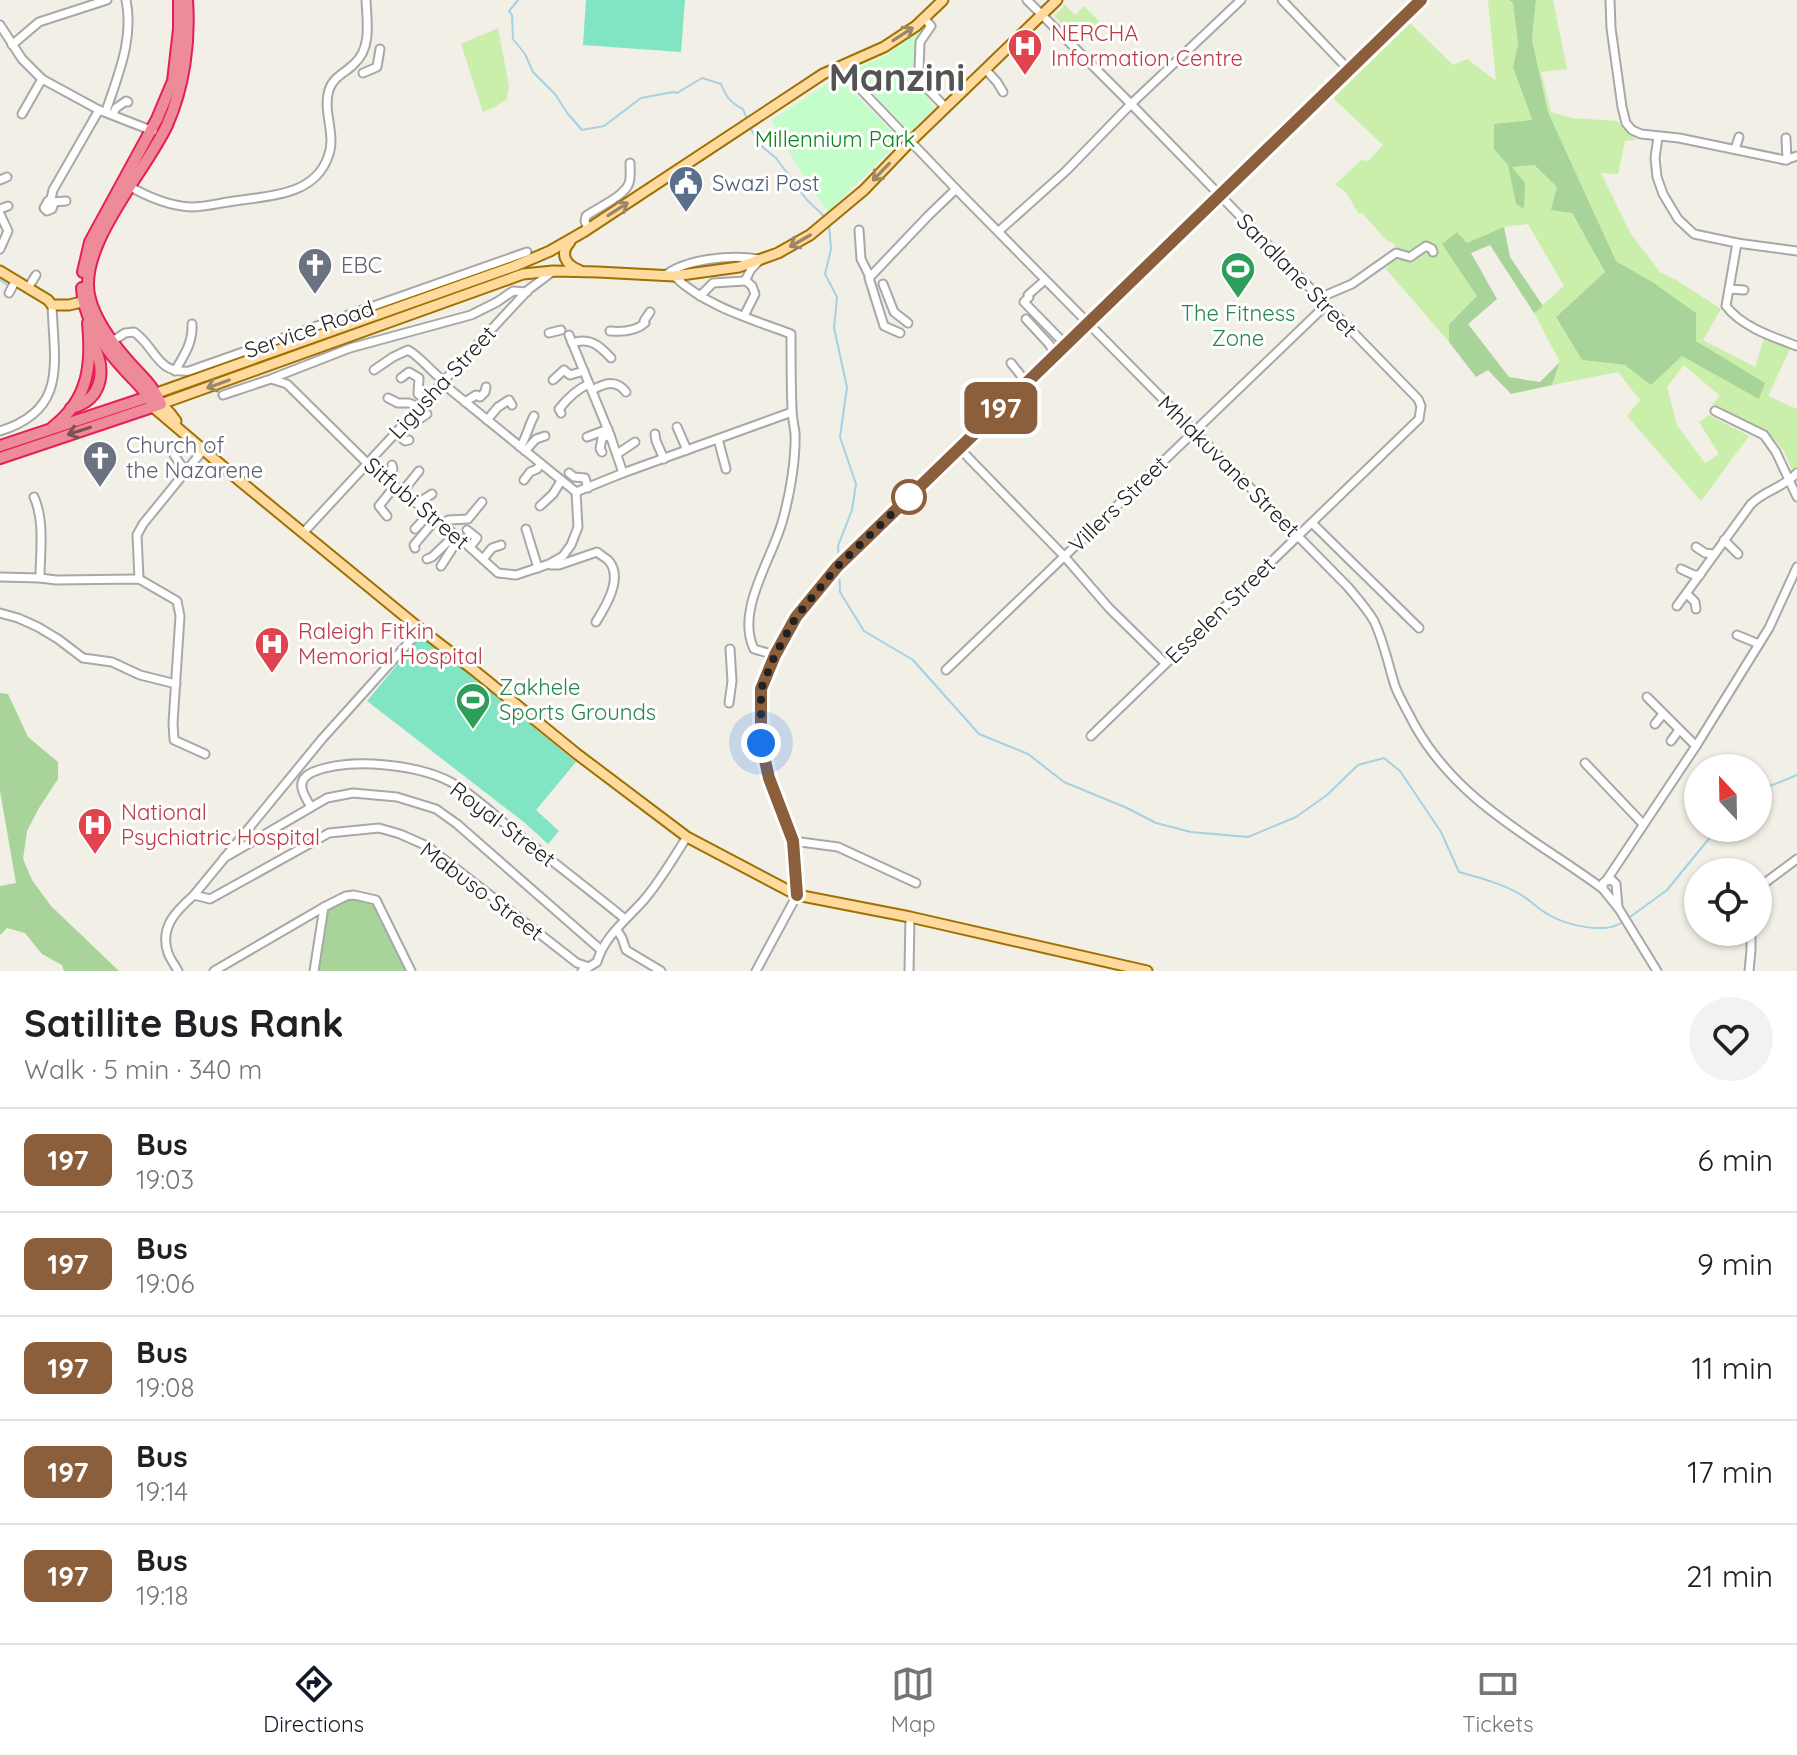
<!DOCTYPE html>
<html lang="en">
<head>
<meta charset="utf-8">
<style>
  body { margin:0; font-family:Quicksand,sans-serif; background:#f2f2f2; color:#202124; height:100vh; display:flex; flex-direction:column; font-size:30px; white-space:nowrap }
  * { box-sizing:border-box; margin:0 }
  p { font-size:26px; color:#757577 }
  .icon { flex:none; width:44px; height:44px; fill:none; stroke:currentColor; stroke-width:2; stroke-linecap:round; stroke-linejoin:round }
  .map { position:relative; height:971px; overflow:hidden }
  .side { display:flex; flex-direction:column; background:#fff; flex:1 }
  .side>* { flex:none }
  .badge { padding:0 16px; border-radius:12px; font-size:28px; line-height:52px }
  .needle { width:52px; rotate:338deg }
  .buttons { position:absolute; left:1684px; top:754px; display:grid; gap:16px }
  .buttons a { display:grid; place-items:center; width:88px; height:88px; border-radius:50%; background:#fff; box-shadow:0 2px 6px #0004; font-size:40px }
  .you { position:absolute; width:40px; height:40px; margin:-20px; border:6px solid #fff; border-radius:50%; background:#1a73e8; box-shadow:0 0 0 12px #1a73e833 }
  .map>.badge { position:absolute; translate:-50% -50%; box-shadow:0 0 0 4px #fff }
  .round { display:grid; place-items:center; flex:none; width:84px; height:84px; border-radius:42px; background:#f2f2f2 }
  .head { display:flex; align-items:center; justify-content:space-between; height:136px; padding:0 24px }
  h1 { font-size:38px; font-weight:800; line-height:60px }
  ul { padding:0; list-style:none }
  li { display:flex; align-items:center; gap:24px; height:104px; padding:0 24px; border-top:2px solid #e0e0e0 }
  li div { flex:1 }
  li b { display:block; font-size:30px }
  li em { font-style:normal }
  li .badge { min-width:88px; font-weight:700; text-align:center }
  .dock { display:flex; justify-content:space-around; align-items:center; height:112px; border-top:2px solid #e0e0e0; background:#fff; font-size:22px; color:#757577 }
  .dock a { display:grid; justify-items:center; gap:4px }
  .dock .on { color:#111827 }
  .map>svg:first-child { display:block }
  .grass { fill:#c9efab }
  .forest { fill:#a8d499 }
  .park { fill:#c3fdca }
  .pitch { fill:#81e5c3 }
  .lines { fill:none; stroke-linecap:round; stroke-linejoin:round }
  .stream { stroke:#a5d1e2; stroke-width:2 }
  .minor-casing { stroke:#a8a8a8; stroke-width:11 }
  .major-casing { stroke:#9e7100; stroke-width:13 }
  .highway-casing { stroke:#e71d59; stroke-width:14 }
  .minor { stroke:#fff; stroke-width:7 }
  .major { stroke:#ffda9f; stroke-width:9 }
  .highway { stroke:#ed8b98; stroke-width:10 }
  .oneway { stroke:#9b8766 }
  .oneway2 { stroke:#7d5157 }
  .line-casing { stroke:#fff; stroke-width:18 }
  .line { stroke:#8b5e3c; stroke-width:12 }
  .walk { stroke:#212121; stroke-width:8; stroke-dasharray:0 14.4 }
  .stop-dot { fill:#fff; stroke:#8b5e3c; stroke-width:4 }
  .labels { text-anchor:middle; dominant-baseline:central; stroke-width:6; stroke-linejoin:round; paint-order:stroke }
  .health-label { font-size:22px; fill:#be3a42; stroke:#fff; text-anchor:start }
  .park-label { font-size:22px; fill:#048a15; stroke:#fff }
  .service-label { font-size:22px; fill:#4e5e75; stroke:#fff; text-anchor:start }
  .worship-label { font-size:22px; fill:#5b616d; stroke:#fff; text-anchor:start }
  .street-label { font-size:22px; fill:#212121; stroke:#fff }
  .leisure-label { font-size:22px; fill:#27864d; stroke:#fff }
  .town-label { font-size:38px; font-weight:bold; fill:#545454; stroke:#fff }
</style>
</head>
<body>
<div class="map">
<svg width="1797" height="971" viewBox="0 0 1797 971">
  <rect width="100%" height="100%" fill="#f2efe7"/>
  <!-- grass -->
  <g class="grass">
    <path d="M1488,0H1509L1513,3L1518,44L1513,67L1532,121L1494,148L1508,165L1516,204L1512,167L1533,165L1557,187L1605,272L1556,317L1582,360L1625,365L1682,356L1764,383L1696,341V313L1654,283L1616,261L1548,112L1532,40L1536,0H1553L1567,69L1541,72L1551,112L1572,118L1617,121L1636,140L1625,141L1618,174L1601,173L1631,234L1660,272L1678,281L1721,309L1703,340L1755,367L1764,338L1790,349L1768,396L1797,409V472L1794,475L1784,451L1768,432L1712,405L1720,396L1684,365L1667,387L1677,425L1705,463L1719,454L1699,422L1709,415L1749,436L1701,501L1627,416L1640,400L1618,372L1552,385L1560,362L1534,313L1564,286L1528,224L1504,227L1466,244L1478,296L1449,323V342L1386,269L1400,253L1393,243L1387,241L1363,214L1358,213L1346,192L1335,185L1361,160L1368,161L1383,145L1333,98L1410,23L1453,65L1467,59L1496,81Z"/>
    <path d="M1065,5L1075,15L1084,6L1100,22L1089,33L1084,27L1075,36L1054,16Z"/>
    <path d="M498,28L509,86L507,99L495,107L483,112L461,44Z"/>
  </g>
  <!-- forest -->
  <g class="forest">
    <path d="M1509,0H1536L1532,40L1548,112L1616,261L1654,283L1696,313V341L1765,383L1759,399L1682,356L1651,385L1625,365L1582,360L1556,317L1605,272L1572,213L1551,210L1557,187L1534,165L1512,167L1525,183L1524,209L1516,204L1508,165L1494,149V124L1532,120L1513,67L1518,44L1513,3Z"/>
    <path d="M1504,227L1510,257L1543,306L1534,313L1490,245L1471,253L1497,299L1468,324L1509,377L1540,382L1560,362L1552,385L1511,394L1488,370L1476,377L1449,342V324L1477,296L1442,244L1457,232L1467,243Z"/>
    <path d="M0,693L8,694L28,737L58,762V779L39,808L27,831L23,859L32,880L51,906L119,971H64L62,965L42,954L25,933L7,928L0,935V886L16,883L0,791Z"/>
    <path d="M361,899L374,906L407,971H317C321,933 313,900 361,899Z"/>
  </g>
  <!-- park -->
  <g class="park">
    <path d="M920,29L924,32L915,47L916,81L935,108L910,132L853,72L855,69L887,55Z"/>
    <path d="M838,77L901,140L828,212L805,179L771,120Z"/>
  </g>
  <!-- pitch -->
  <g class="pitch">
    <path d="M586,0H685L681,52L583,45Z"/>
    <path d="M422,635L576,762L536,810L559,831L548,844L525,823L367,701Z"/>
  </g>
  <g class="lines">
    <!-- stream -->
    <g class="stream">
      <path d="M518,0L509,11L512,15L513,39L525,54L533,72L555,94L568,114L582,130L604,126L641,98L673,92L677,93L702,78L721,84C726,97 731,103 743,109L747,119"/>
      <path d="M749,126L760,145L776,158L807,200L826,218"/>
      <path d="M829,224L831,249L825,274L837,297L834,328L847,387L840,437L856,484L852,510L838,546L839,562"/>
      <path d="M0,280L9,286"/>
      <path d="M839,568L840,592L864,631L913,660L979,734L1028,754L1064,782L1127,808L1156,823L1191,832L1248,837L1296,817L1327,795L1358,765L1384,758L1400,771L1441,832L1459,872C1480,878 1500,883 1518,893C1529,899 1538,909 1549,915C1566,925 1604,934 1621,923"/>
      <path d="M1758,791L1797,775"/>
      <path d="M1630,917L1667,890L1707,841L1720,828"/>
    </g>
    <!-- minor casing -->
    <g class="minor-casing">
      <g id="minor">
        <path d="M1027,0L1135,108L1418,399L1421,406L1419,419L1091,736"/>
        <path d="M1282,0L1349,70"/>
        <path d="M1610,0L1611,28L1622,107L1626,123L1632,130L1641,134L1679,138L1785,160L1797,156"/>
        <path d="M924,18L931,26L920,42L919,71L921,82L946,108"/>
        <path d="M0,25L22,59L42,79L99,110L153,131"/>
        <path d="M12,45L39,22L107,0"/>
        <path d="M845,64L849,77L956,189L1348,587C1357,598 1367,609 1374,621C1384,642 1388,664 1395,686C1400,699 1408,712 1414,724C1458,803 1534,838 1603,889"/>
        <path d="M986,70L997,82L1003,92"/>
        <path d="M363,73L377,67L380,49"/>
        <path d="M106,111C118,75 134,39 126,0"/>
        <path d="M22,114L42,79"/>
        <path d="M113,114L116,108L126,101L128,102"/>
        <path d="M1658,137L1655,158L1657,177L1663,194L1678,219L1694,234L1737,243L1797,251"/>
        <path d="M1786,138L1787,160"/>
        <path d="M1735,149L1739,137"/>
        <path d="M0,180L7,177"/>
        <path d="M127,185C146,196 169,206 191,207C205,207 220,203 234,201C268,196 314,196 328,157C337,135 322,112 329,90C333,77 345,73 354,64C372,48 367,22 366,0"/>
        <path d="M51,199L54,203L52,209L47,211L44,208L48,201L51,199L53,190L99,110"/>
        <path d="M53,202L66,201"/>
        <path d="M0,209L8,206"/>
        <path d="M0,214L8,231L0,249"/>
        <path d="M588,229L585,221L586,216C598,207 624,197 629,183C631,178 630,169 630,163"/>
        <path d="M859,230L861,259L870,277"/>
        <path d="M999,231L1066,171L1131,104L1241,0"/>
        <path d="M1737,243L1726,306C1742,327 1773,337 1797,346"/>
        <path d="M664,276C687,258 731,255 759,259"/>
        <path d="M674,276C705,306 751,319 791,334C791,359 791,384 792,409C792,417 794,425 795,433C796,459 790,494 783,519C773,558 735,610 754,649L775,655"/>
        <path d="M1045,280L1028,295L1029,297L1024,302L1066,345"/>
        <path d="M883,284L894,312L908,323"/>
        <path d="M28,288L36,275"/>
        <path d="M1729,289L1744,290"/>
        <path d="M9,293L16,280"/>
        <path d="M700,296L713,283L745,281L751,269L760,260"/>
        <path d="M1319,298L1352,284L1396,253L1410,257L1426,246L1432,249L1433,252"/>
        <path d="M744,316L755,294L752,286L745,280"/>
        <path d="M1026,319L1049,344L1056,355"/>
        <path d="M610,331C621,332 636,331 645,323L644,321L650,312"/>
        <path d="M549,333L561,330"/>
        <path d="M900,333L884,326L869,278L928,216L956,189"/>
        <path d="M569,335L610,435L623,473"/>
        <path d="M111,342L125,333L134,332C156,347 156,374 189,371L527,252"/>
        <path d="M572,343C590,337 599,345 611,358"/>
        <path d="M1011,363L1027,383"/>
        <path d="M374,370L393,357L408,350C422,358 431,372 444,381"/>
        <path d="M175,371C184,355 193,343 192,324"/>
        <path d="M273,378L350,348L471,315L497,302L513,291L527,292"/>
        <path d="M401,378L409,372L419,378L418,394L426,400"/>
        <path d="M553,380L564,370L570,375L584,371"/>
        <path d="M442,383L576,492"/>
        <path d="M592,390C605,383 616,379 626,392"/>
        <path d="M223,395L271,379L287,384L367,463L465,543L498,573L516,575L549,564L563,556L571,545L578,527L576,492"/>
        <path d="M388,398L398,403H409L419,407"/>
        <path d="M465,402L476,395L480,397L485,392L486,387"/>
        <path d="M1715,411L1764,435L1776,452L1797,497"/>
        <path d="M415,412L421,418L427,414"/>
        <path d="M561,413L559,409C567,399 577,389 589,384"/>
        <path d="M487,420L498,407L509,400L512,405"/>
        <path d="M677,427L687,450"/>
        <path d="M0,431C68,410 54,363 52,305"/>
        <path d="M395,432L405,441L409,440"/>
        <path d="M655,434L656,441L664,459"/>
        <path d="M587,437L608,429"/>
        <path d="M718,439L726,469"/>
        <path d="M520,447C527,437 528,427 534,416"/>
        <path d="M959,448L1064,556L1109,608L1165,663"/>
        <path d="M525,451L536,439L545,436"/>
        <path d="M602,452L600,449L602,438L610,435"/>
        <path d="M617,454L635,442"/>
        <path d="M174,455L186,472"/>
        <path d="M569,473L574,477L585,478L588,488"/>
        <path d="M385,478L393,469L392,465"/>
        <path d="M524,480L530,472L537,469L541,464"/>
        <path d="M402,492L419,471"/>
        <path d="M576,492L623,473L792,412"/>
        <path d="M34,497C45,521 40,552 40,578"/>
        <path d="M419,505L424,499L432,494"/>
        <path d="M540,506L553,494L561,481"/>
        <path d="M387,516L379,506L395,486"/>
        <path d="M1312,523L1419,628"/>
        <path d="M444,526L448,520L468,519L482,502"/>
        <path d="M415,529L429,514"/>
        <path d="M526,529L538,568"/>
        <path d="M467,530L477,538L470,547"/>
        <path d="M303,533L528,290L552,272"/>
        <path d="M1724,540L1738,554"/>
        <path d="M1696,547L1705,553L1714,554"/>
        <path d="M415,548L414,545L436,519"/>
        <path d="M427,559L432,557L455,535"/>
        <path d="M483,559L492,548L501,545"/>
        <path d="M551,565H559L597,552C598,553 607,559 608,560C624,577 606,606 596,622"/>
        <path d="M441,566L459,538"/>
        <path d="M1681,569L1694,575H1700"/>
        <path d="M0,577L40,578L56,580L139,579L177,601L180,616L173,723L174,740L205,754"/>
        <path d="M139,579L137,535L143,524L204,449"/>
        <path d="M1687,594L1695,602L1696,609"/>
        <path d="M1677,606L1751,504C1765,490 1783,488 1797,473"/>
        <path d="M0,613L18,618L38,627L58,639L83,658L112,662L140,675L176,684"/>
        <path d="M1737,635L1759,644"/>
        <path d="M946,670L1326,305"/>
        <path d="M1647,697L1696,746"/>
        <path d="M729,703L732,681L730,649"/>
        <path d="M1655,724L1663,714"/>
        <path d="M1671,741L1679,730"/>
        <path d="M1585,763L1643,824"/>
        <path d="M311,807C303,794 294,780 313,772C350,757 422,764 456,785C475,797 492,813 509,827C548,858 587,888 625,919"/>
        <path d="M793,841L838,847L916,883"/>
        <path d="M224,858L327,798L353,793L397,797L436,809L457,824L601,950"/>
        <path d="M1606,881L1696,746L1769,628L1797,567"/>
        <path d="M1758,888L1797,859"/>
        <path d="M194,895L210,899L329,833L379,828L400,834L427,846L577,963L589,967"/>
        <path d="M1618,907L1616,884L1612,880L1606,881L1603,883V889L1619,909L1657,971"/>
        <path d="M617,930L622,938L626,950L661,971"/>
        <path d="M178,971C175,965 170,959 168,953C159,927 177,910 194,895L322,739L421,629"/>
        <path d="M214,971L324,907L346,896L354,895L376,900L411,971"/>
        <path d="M314,971L324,907"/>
        <path d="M582,971L597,962C604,937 626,920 643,901C660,882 673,858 687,837"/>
        <path d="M756,971L797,895L793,841L769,778L761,743V689L775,655L796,617L837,567L1421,0"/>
        <path d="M909,971L910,917"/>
        <path d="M1749,971L1751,950V932"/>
      </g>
    </g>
    <!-- major casing -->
    <g class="major-casing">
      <g id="major">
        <path d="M570,242C559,254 566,265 579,270"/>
        <path d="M0,271L48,300L52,305H69L90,300"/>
        <path d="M157,393L515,266L550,251L585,231L823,74L884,47L916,26L943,0"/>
        <path d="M153,407L240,481L419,628L475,671L577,754L687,837L797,895L910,917L1147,971"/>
        <path d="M176,421L170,413L161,404L523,274L553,271L598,272L674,276L739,267L778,253L810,235L864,190L910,142L1057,0"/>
      </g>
    </g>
    <!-- highway casing -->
    <g class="highway-casing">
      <g id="highway">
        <path d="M83,272L90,242L157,119L173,81L179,29V0"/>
        <path d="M82,288C83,317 102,345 122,367C133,380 147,390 153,407"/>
        <path d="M71,408C105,399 107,366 90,340"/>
        <path d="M53,427C89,399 92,364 88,323"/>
        <path d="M0,446L154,395"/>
        <path d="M0,458L161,404C154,386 140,375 128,361C113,344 96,322 90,299C75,248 146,171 167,125C184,87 190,42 187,0"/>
      </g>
    </g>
    <!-- minor -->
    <use href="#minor" class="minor"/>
    <!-- major -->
    <use href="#major" class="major"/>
    <!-- highway -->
    <use href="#highway" class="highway"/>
  </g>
  <!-- one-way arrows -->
  <defs><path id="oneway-shaft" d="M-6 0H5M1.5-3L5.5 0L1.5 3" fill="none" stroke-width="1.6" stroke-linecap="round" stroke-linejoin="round" transform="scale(2)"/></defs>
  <g class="oneway">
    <use href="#oneway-shaft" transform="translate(903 34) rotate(-33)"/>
    <use href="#oneway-shaft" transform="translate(881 172) rotate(134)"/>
    <use href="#oneway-shaft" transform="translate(618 209) rotate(-33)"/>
    <use href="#oneway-shaft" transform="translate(800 241) rotate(150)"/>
    <use href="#oneway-shaft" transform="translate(218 384) rotate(160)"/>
  </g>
  <use class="oneway2" href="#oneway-shaft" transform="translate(79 431) rotate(162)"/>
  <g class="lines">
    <!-- line casing -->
    <g class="line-casing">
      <path id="line" d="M797,895L793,841L769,778L761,743V689L775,655L796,617L837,567L1421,0"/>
    </g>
    <!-- line -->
    <use href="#line" class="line"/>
    <!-- walk -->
    <path class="walk" d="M761,743V689L775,655L796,617L837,567L909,497"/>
  </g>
  <!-- icons -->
  <defs>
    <g id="hospital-pin" transform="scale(1.8)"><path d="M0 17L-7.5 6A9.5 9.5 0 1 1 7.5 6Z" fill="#e0444e" stroke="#fff"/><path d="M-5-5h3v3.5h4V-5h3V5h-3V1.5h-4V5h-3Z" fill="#fff"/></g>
    <g id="civic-pin" transform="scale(1.8)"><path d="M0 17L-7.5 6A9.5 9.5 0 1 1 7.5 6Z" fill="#5c6f8a" stroke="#fff"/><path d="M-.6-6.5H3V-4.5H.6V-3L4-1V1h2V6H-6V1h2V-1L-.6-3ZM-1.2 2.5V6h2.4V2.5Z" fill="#fff"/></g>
    <g id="church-pin" transform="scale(1.8)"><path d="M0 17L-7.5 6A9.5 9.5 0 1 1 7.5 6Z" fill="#6b7280" stroke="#fff"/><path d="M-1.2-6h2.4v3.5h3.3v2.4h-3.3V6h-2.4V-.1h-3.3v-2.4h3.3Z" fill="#fff"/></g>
    <g id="stadium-pin" transform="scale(1.8)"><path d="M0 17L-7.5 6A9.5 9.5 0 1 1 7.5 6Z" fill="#2e9e5b" stroke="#fff"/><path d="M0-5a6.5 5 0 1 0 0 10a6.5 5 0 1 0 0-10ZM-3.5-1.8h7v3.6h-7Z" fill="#fff"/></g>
  </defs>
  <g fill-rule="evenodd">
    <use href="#hospital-pin" x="1025" y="46"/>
    <use href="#civic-pin" x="686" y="183"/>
    <use href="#church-pin" x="315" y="265"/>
    <use href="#stadium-pin" x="1238" y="269"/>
    <use href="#church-pin" x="100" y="458"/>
    <use href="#hospital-pin" x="272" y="644"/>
    <use href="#stadium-pin" x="473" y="700"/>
    <use href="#hospital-pin" x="95" y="825"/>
  </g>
  <!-- markers -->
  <circle class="stop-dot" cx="909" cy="497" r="16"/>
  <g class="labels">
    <!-- health labels -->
    <g class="health-label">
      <text x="1051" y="33">NERCHA<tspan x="1051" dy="25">Information Centre</tspan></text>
      <text x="298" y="631">Raleigh Fitkin<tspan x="298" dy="25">Memorial Hospital</tspan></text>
      <text x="121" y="812">National<tspan x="121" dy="25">Psychiatric Hospital</tspan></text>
    </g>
    <!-- park labels -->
    <g class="park-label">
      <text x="835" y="139">Millennium Park</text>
    </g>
    <!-- service labels -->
    <g class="service-label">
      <text x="712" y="183">Swazi Post</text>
    </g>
    <!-- worship labels -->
    <g class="worship-label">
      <text x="341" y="265">EBC</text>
      <text x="126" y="445">Church of<tspan x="126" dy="25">the Nazarene</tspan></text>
    </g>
    <!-- street labels -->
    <g class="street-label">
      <text transform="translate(1297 275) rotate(46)">Sandlane Street</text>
      <text transform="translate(309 329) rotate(-19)">Service Road</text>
      <text transform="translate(442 382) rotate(-47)">Ligusha Street</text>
      <text transform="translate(1229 466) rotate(45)">Mhlakuvane Street</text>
      <text transform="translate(417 503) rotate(40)">Sitfubi Street</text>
      <text transform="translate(1118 504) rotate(-44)">Villers Street</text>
      <text transform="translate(1220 610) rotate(-44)">Esselen Street</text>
      <text transform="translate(503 824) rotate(37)">Royal Street</text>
      <text transform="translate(482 891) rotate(37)">Mabuso Street</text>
    </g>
    <!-- leisure labels -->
    <g class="leisure-label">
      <text x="1238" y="313">The Fitness<tspan x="1238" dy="25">Zone</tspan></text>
      <text x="499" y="687" text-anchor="start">Zakhele<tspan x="499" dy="25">Sports Grounds</tspan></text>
    </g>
    <!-- town labels -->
    <g class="town-label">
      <text x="897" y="77">Manzini</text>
    </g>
  </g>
</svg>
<div class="buttons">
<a><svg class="needle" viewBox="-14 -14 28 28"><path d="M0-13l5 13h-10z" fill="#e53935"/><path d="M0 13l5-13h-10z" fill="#757577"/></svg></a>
<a><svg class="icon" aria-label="locate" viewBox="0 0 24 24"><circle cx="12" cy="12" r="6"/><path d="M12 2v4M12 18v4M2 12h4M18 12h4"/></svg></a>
</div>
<div class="you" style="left:761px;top:743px"></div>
<b class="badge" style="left:1001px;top:408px;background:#8b5e3c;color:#fff">197</b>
</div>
<section class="side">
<div class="head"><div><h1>Satillite Bus Rank</h1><p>Walk · 5 min · 340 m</p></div><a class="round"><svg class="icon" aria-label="heart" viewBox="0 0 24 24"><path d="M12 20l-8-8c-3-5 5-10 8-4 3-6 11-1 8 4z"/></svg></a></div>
<ul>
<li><span class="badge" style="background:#8b5e3c;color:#fff">197</span><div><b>Bus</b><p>19:03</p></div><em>6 min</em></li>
<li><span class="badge" style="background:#8b5e3c;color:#fff">197</span><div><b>Bus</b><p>19:06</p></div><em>9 min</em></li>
<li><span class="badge" style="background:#8b5e3c;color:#fff">197</span><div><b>Bus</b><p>19:08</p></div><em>11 min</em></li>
<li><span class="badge" style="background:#8b5e3c;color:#fff">197</span><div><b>Bus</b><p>19:14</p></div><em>17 min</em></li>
<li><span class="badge" style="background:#8b5e3c;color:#fff">197</span><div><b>Bus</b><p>19:18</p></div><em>21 min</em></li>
</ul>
</section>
<nav class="dock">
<a class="on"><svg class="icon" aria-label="directions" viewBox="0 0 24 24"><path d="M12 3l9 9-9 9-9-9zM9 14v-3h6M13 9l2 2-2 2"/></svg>Directions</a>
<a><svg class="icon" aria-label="map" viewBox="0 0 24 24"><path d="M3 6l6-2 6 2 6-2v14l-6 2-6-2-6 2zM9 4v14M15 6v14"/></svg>Map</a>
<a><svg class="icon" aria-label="tickets" viewBox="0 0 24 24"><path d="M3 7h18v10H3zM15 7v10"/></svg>Tickets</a>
</nav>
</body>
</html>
